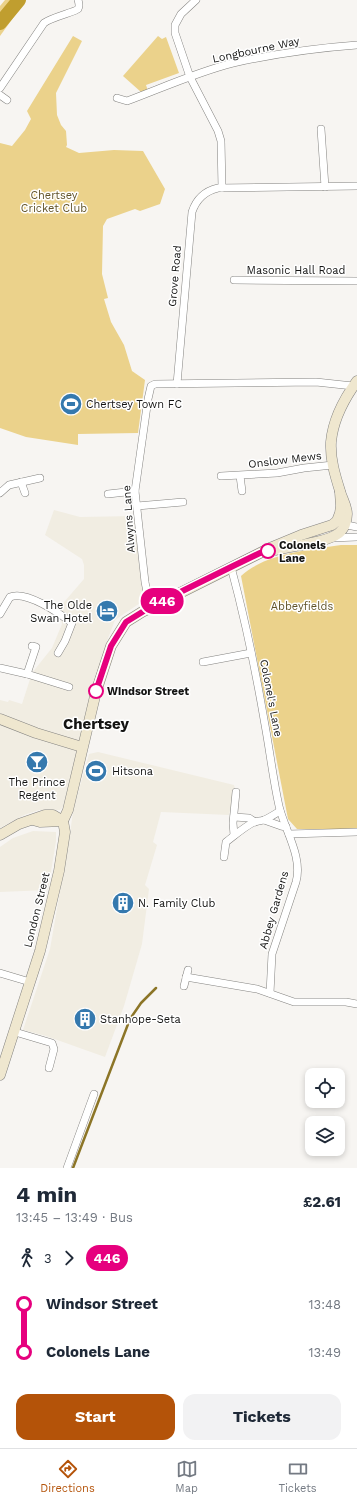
<!DOCTYPE html>
<html lang="en">
<head>
<meta charset="utf-8">
<style>
  body { margin:0; font-family:"Work Sans",sans-serif; background:#f2f2f3; color:#1f2937; height:100vh; display:flex; flex-direction:column; font-size:15px; white-space:nowrap }
  * { box-sizing:border-box; margin:0 }
  p { font-size:13px; color:#747a83 }
  .icon { flex:none; width:22px; height:22px; fill:none; stroke:currentColor; stroke-width:2; stroke-linecap:round; stroke-linejoin:round }
  .map { position:relative; height:1168px; overflow:hidden }
  .side { display:flex; flex-direction:column; background:#fff; flex:1 }
  .side>* { flex:none }
  .badge { padding:0 8px; border-radius:13px; font-size:14px; line-height:26px }
  .controls { position:absolute; left:305px; top:1068px; display:grid; gap:8px }
  .controls a { display:grid; place-items:center; width:40px; height:40px; border-radius:8px; background:#fff; box-shadow:0 2px 6px #0003; font-size:20px }
  .map>.badge { position:absolute; translate:-50% -50%; box-shadow:0 0 0 2px #fff }
  .legs { display:flex; align-items:center; gap:6px; height:44px; padding:0 16px; font-size:13px }
  .legs p { margin-inline-start:auto }
  .head { display:flex; align-items:center; justify-content:space-between; height:68px; padding:0 16px }
  h1 { font-size:22px; font-weight:700; line-height:30px }
  .action { display:flex; gap:8px; margin-top:auto; padding:8px 16px }
  .action a { flex:1; height:46px; border-radius:12px; background:#b45309; color:#fff; font-size:16px; font-weight:700; line-height:46px; text-align:center }
  .action a+a { background:#f2f2f3; color:#1f2937 }
  ul { padding:0 16px; list-style:none }
  li { display:flex; align-items:center; gap:14px; height:48px; font-size:15px }
  li i { display:grid; place-items:center; width:6px; height:100%; margin:0 5px; background:currentColor }
  li i::after { content:''; width:10px; height:10px; margin:-5px; border:3px solid; border-radius:50%; background:#fff }
  li p { margin-inline-start:auto }
  li:first-child i { background:linear-gradient(#0000 50%,currentColor 0) }
  li:last-child i { background:linear-gradient(currentColor 50%,#0000 0) }
  .menu { display:flex; justify-content:space-around; align-items:center; height:56px; border-top:1px solid #e0e1e3; background:#fff; font-size:11px; color:#747a83 }
  .menu a { display:grid; justify-items:center; gap:2px }
  .menu .active { color:#b45309 }
  .map>svg:first-child { display:block }
  .built { fill:#f1ede2 }
  .green { fill:#ebd28b }
  .lines { fill:none; stroke-linecap:round; stroke-linejoin:round }
  .stream { stroke:#8c7527; stroke-width:2.5 }
  .river { stroke:#c09e2f; stroke-width:14 }
  .street-casing { stroke:#848380; stroke-width:8 }
  .secondary-casing { stroke:#848380; stroke-width:11 }
  .street { stroke:#fff; stroke-width:7 }
  .secondary { stroke:#efe7cf; stroke-width:10 }
  .line-1-casing { stroke:#fff; stroke-width:9 }
  .line-1 { stroke:#e6007e; stroke-width:6 }
  .stop-1-dot { fill:#fff; stroke:#e6007e; stroke-width:2 }
  .labels { text-anchor:middle; dominant-baseline:central; stroke-width:3; stroke-linejoin:round; paint-order:stroke }
  .street-label { font-size:11px; fill:#141413; stroke:#fff }
  .park-label { font-size:11px; fill:#615328; stroke:#fff }
  .poi-label { font-size:11px; fill:#141413; stroke:#fff; text-anchor:start }
  .stop-label { font-size:11px; font-weight:bold; fill:#141413; stroke:#fff; text-anchor:start }
  .district-label { font-size:15px; font-weight:bold; fill:#141413; stroke:#fff }
</style>
</head>
<body>
<div class="map">
<svg width="357" height="1168" viewBox="0 0 357 1168">
  <rect width="100%" height="100%" fill="#f7f5f2"/>
  <!-- built -->
  <g class="built">
    <path d="M54,510L80,517L134,516L146,599L115,620L104,649L63,807L60,810H39L24,815L0,828V700L8,702L9,700L22,704L32,673L52,648L62,624L59,608L84,579V565L82,559L45,535Z"/>
    <path d="M98,752L234,785L235,789L229,815L161,812L153,842L157,845L145,885L149,889L142,944L124,1006L105,1057L46,1036L23,1030L50,949L70,834L73,811L89,754Z"/>
    <path d="M33,831L56,832V841L48,890L0,892V847L13,838Z"/>
  </g>
  <!-- green -->
  <g class="green">
    <path d="M5,0H26L0,36V6Z"/>
    <path d="M73,36L82,41L56,93L57,115L61,125L66,131L67,145L66,147L79,153L114,150L143,151L165,189L160,204L140,211L135,209L107,219L103,226L102,274L108,298L104,299L111,322L124,345L132,371L145,380L138,433L78,434V445L26,437L0,428V143L12,146L25,130L31,119L27,111Z"/>
    <path d="M158,36L162,39L166,37L179,73L146,85L148,91L141,92L123,76Z"/>
    <path d="M341,545H357V829H297L288,819L241,576C266,553 309,550 341,545Z"/>
  </g>
  <g class="lines">
    <!-- stream -->
    <path class="stream" d="M73,1168L130,1019L141,1003L156,988"/>
    <!-- river -->
    <path class="river" d="M0,23L19,0"/>
    <!-- street casing -->
    <g class="street-casing">
      <g id="street">
        <path d="M196,0L181,14L175,25V33L190,77L218,131L221,141L222,188"/>
        <path d="M0,88L44,23C52,17 75,12 78,9C80,6 79,3 78,0"/>
        <path d="M0,95L7,100"/>
        <path d="M117,98L127,101C162,88 197,72 233,63C274,54 316,48 357,45"/>
        <path d="M321,129L325,187"/>
        <path d="M234,280L357,281"/>
        <path d="M177,384L192,212C196,200 205,191 218,188L357,186"/>
        <path d="M221,476L277,473L304,468L333,465"/>
        <path d="M240,476L242,491"/>
        <path d="M21,482L25,493"/>
        <path d="M0,493L9,485L40,478"/>
        <path d="M108,494L135,491"/>
        <path d="M137,506L183,502"/>
        <path d="M342,524L357,527"/>
        <path d="M331,538L357,537"/>
        <path d="M231,567C245,619 256,672 265,725C270,752 273,779 279,806C285,831 303,857 296,882L272,954L270,993"/>
        <path d="M152,606L148,597L145,582L135,491L148,399L151,386L155,384L316,382L353,386"/>
        <path d="M0,614L10,597C26,590 59,613 72,623L65,641L58,653"/>
        <path d="M203,662L251,653"/>
        <path d="M0,668L27,674L69,687"/>
        <path d="M27,674L36,647L32,646"/>
        <path d="M234,817L249,818L255,822"/>
        <path d="M264,820L281,826L286,827"/>
        <path d="M289,834L357,832"/>
        <path d="M234,835L233,823L236,792"/>
        <path d="M224,857L226,842C234,836 244,827 254,822C257,821 261,821 264,820C269,818 275,814 280,811"/>
        <path d="M0,973L30,982"/>
        <path d="M186,977L257,989L294,1002H346L357,1004"/>
        <path d="M184,986L188,970"/>
        <path d="M15,1032L52,1043L54,1049L49,1068"/>
        <path d="M67,1168L94,1094"/>
      </g>
    </g>
    <!-- secondary casing -->
    <g class="secondary-casing">
      <g id="secondary">
        <path d="M276,550C292,546 326,543 339,533C344,529 347,521 347,514C347,506 342,499 340,491C335,475 330,459 331,442C333,419 344,399 357,381"/>
        <path d="M0,719L36,733L82,747"/>
        <path d="M33,820L40,822L63,821"/>
        <path d="M0,835L19,824L45,815H53L63,821"/>
        <path d="M0,1075L40,951L59,871L65,832L63,821L68,810L96,692L111,646L126,622L142,612L272,547L301,535L332,525L337,521L340,513L341,506L340,492"/>
      </g>
    </g>
    <!-- street -->
    <use href="#street" class="street"/>
    <!-- secondary -->
    <use href="#secondary" class="secondary"/>
  </g>
  <g class="lines">
    <!-- line-1 casing -->
    <g class="line-1-casing">
      <path id="line-1" d="M96,691L111,646L126,622L152,606L231,567L260,553L268,551"/>
    </g>
    <!-- line-1 -->
    <use href="#line-1" class="line-1"/>
  </g>
  <!-- icons -->
  <defs>
    <g id="stadium-disc" transform="scale(1.15)"><circle r="9.5" fill="#3579ae" stroke="#fff"/><path d="M0-5a6.5 5 0 1 0 0 10a6.5 5 0 1 0 0-10ZM-3.5-1.8h7v3.6h-7Z" fill="#fff"/></g>
    <g id="hotel-disc" transform="scale(1.15)"><circle r="9.5" fill="#3579ae" stroke="#fff"/><path d="M-6-4.5h1.5V1H6V5H4.5V3h-9V5H-6ZM-4 0a1.8 1.8 0 1 1 3.6 0ZM.5 0V-2.5h3Q6-2.5 6 0Z" fill="#fff"/></g>
    <g id="bar-disc" transform="scale(1.15)"><circle r="9.5" fill="#3579ae" stroke="#fff"/><path d="M-6-5H6L.8 .8V4.5H3.5V6h-7V4.5H-.8V.8Z" fill="#fff"/></g>
    <g id="building-disc" transform="scale(1.15)"><circle r="9.5" fill="#3579ae" stroke="#fff"/><path d="M-4-6H4V6H1V3H-1V6H-4ZM-2.5-4.3h1.7v1.8h-1.7ZM.8-4.3h1.7v1.8H.8ZM-2.5-1h1.7V.8h-1.7ZM.8-1h1.7V.8H.8Z" fill="#fff"/></g>
  </defs>
  <g fill-rule="evenodd">
    <use href="#stadium-disc" x="71" y="404"/>
    <use href="#hotel-disc" x="107" y="611"/>
    <use href="#bar-disc" x="37" y="762"/>
    <use href="#stadium-disc" x="96" y="771"/>
    <use href="#building-disc" x="123" y="903"/>
    <use href="#building-disc" x="85" y="1019"/>
  </g>
  <!-- markers -->
  <g class="stop-1-dot">
    <circle cx="268" cy="551" r="7"/>
    <circle cx="96" cy="691" r="7"/>
  </g>
  <g class="labels">
    <!-- street labels -->
    <g class="street-label">
      <text transform="translate(256 50) rotate(-12)">Longbourne Way</text>
      <text x="296" y="270">Masonic Hall Road</text>
      <text transform="translate(175 276) rotate(-85)">Grove Road</text>
      <text transform="translate(285 460) rotate(-7)">Onslow Mews</text>
      <text transform="translate(129 519) rotate(-94)">Alwyns Lane</text>
      <text transform="translate(271 698) rotate(79)">Colonel's Lane</text>
      <text transform="translate(37 910) rotate(-76)">London Street</text>
      <text transform="translate(274 910) rotate(-74)">Abbey Gardens</text>
    </g>
    <!-- park labels -->
    <g class="park-label">
      <text x="54" y="195">Chertsey<tspan x="54" dy="13">Cricket Club</tspan></text>
      <text x="302" y="606">Abbeyfields</text>
    </g>
    <!-- poi labels -->
    <g class="poi-label">
      <text x="86" y="404">Chertsey Town FC</text>
      <text x="92" y="605" text-anchor="end">The Olde<tspan x="92" dy="13">Swan Hotel</tspan></text>
      <text x="112" y="771">Hitsona</text>
      <text x="37" y="782" text-anchor="middle">The Prince<tspan x="37" dy="13">Regent</tspan></text>
      <text x="138" y="903">N. Family Club</text>
      <text x="100" y="1019">Stanhope-Seta</text>
    </g>
    <!-- stop labels -->
    <g class="stop-label">
      <text x="279" y="545">Colonels<tspan x="279" dy="13">Lane</tspan></text>
      <text x="107" y="691">Windsor Street</text>
    </g>
    <!-- district labels -->
    <g class="district-label">
      <text x="96" y="724">Chertsey</text>
    </g>
  </g>
</svg>
<div class="controls">
<a><svg class="icon" aria-label="locate" viewBox="0 0 24 24"><circle cx="12" cy="12" r="6"/><path d="M12 2v4M12 18v4M2 12h4M18 12h4"/></svg></a>
<a><svg class="icon" aria-label="layers" viewBox="0 0 24 24"><path d="M12 4l9 5-9 5-9-5zM3 14l9 5 9-5"/></svg></a>
</div>
<b class="badge" style="left:162px;top:601px;background:#e6007e;color:#fff">446</b>
</div>
<section class="side">
<div class="head"><div><h1>4 min</h1><p>13:45 – 13:49 · Bus</p></div><b>£2.61</b></div>
<div class="legs"><svg class="icon" aria-label="walk" viewBox="0 0 24 24"><circle cx="13" cy="4" r="2"/><path d="M13 8l-2 6 4 7M11 14l-3 7M7 12l3-4h3l4 4"/></svg>3<svg class="icon" aria-label="forward" viewBox="0 0 24 24"><path d="M9 5l7 7-7 7"/></svg><b class="badge" style="background:#e6007e;color:#fff">446</b></div>
<ul>
<li><i style="color:#e6007e"></i><b>Windsor Street</b><p>13:48</p></li>
<li><i style="color:#e6007e"></i><b>Colonels Lane</b><p>13:49</p></li>
</ul>
<div class="action"><a>Start</a><a>Tickets</a></div>
</section>
<nav class="menu">
<a class="active"><svg class="icon" aria-label="directions" viewBox="0 0 24 24"><path d="M12 3l9 9-9 9-9-9zM9 14v-3h6M13 9l2 2-2 2"/></svg>Directions</a>
<a><svg class="icon" aria-label="map" viewBox="0 0 24 24"><path d="M3 6l6-2 6 2 6-2v14l-6 2-6-2-6 2zM9 4v14M15 6v14"/></svg>Map</a>
<a><svg class="icon" aria-label="tickets" viewBox="0 0 24 24"><path d="M3 7h18v10H3zM15 7v10"/></svg>Tickets</a>
</nav>
</body>
</html>
